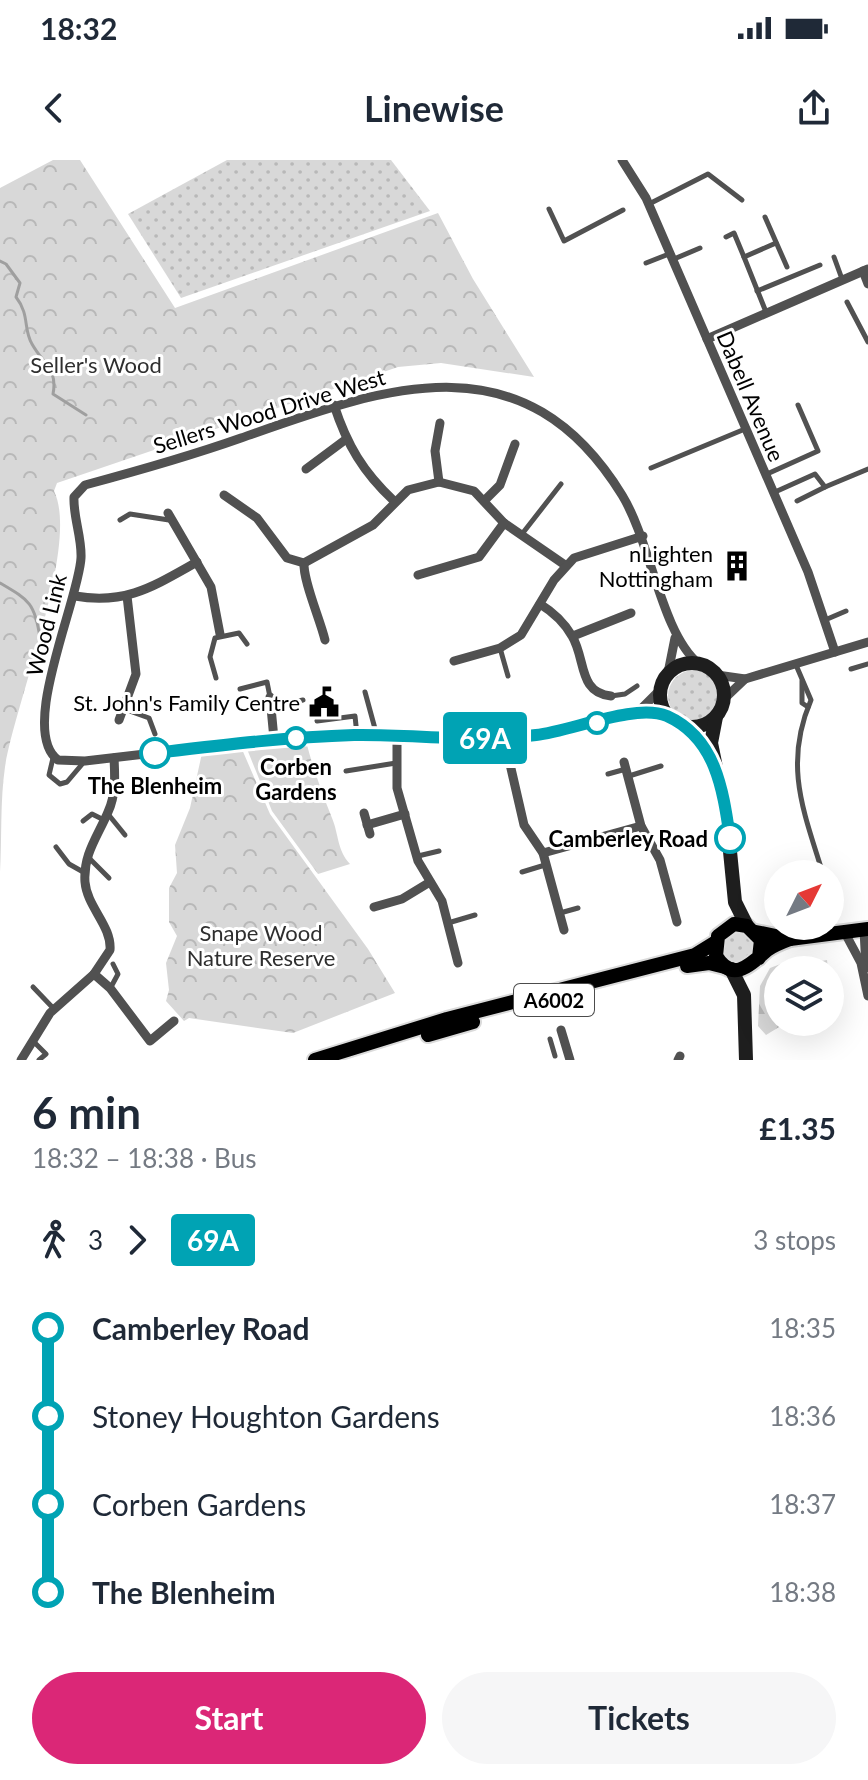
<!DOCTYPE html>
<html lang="en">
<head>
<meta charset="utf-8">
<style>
  body { margin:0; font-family:Lato,sans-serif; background:#f6f6f7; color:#1f2937; height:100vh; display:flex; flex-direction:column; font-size:30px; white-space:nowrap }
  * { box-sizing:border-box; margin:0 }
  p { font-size:26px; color:#747a83 }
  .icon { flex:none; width:44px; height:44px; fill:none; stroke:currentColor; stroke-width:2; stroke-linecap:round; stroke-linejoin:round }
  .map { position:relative; height:900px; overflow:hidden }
  .side { display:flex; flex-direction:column; background:#fff; flex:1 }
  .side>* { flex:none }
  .badge { padding:0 16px; border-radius:6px; font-size:28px; line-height:52px }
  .needle { width:52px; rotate:48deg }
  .controls { position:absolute; left:764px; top:700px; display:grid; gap:16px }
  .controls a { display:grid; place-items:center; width:80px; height:80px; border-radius:50%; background:#fff; box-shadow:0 8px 32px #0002; font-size:40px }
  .map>.badge { position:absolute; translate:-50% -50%; box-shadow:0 0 0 4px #fff }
  .legs { display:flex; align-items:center; gap:12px; height:88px; padding:0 32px; font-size:26px }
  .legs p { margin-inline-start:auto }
  .headline { display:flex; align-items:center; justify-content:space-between; height:136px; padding:0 32px }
  h1 { font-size:44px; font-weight:700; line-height:60px }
  .action { display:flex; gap:16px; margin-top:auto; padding:16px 32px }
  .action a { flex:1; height:92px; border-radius:48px; background:#db2777; color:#fff; font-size:32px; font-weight:700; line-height:92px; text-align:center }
  .action a+a { background:#f6f6f7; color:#1f2937 }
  ul { padding:0 32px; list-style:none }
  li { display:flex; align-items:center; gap:28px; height:88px; font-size:30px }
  li i { display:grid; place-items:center; width:12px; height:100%; margin:0 10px; background:currentColor }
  li i::after { content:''; width:20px; height:20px; margin:-10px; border:6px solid; border-radius:50%; background:#fff }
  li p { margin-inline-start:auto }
  li:first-child i { background:linear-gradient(#0000 50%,currentColor 0) }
  li:last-child i { background:linear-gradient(currentColor 50%,#0000 0) }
  .status { display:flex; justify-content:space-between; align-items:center; height:56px; padding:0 40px; background:#fff; direction:ltr }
  .status svg { height:22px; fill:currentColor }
  header { display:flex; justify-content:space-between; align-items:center; height:104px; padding:0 32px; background:#fff; font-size:36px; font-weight:700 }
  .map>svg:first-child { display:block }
  .grass { fill:url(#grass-dots) }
  .forest { fill:url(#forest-firs) }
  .park { fill:url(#park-crowns) }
  .garden { fill:#d8d8d8 }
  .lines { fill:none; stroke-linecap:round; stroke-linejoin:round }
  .stream { stroke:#9f9f9f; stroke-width:3 }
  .primary-casing { stroke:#dbdbdb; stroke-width:18 }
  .lane { stroke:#515151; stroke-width:5 }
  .street { stroke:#515151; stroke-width:9 }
  .secondary { stroke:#1e1e1e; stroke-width:14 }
  .primary { stroke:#000; stroke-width:14 }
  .line-1-casing { stroke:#fff; stroke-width:18 }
  .line-1 { stroke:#00a3b4; stroke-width:12 }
  .stop-1-dot { fill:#fff; stroke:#00a3b4; stroke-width:4 }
  .labels { text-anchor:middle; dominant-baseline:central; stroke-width:6; stroke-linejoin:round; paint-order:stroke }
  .shield { fill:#fff; stroke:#4c4c4c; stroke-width:2 }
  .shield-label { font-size:20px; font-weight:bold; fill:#000 }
  .park-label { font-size:22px; fill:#2f2f2f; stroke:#fff }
  .street-label { font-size:22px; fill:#000; stroke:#fff }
  .poi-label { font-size:22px; fill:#000; stroke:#fff; text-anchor:end }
  .stop-label { font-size:22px; font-weight:bold; fill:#000; stroke:#fff }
</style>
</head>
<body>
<div class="status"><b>18:32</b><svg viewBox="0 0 49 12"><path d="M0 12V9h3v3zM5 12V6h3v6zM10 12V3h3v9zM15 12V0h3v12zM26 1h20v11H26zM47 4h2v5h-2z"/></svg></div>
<header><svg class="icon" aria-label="back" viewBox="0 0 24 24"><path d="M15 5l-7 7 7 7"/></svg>Linewise<svg class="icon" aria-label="share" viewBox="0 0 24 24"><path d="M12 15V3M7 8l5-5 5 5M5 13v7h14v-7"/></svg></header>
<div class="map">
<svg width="868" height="900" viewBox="0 0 868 900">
  <defs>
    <pattern id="grass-dots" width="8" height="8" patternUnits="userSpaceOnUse" patternTransform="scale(2)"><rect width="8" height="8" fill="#d8d8d8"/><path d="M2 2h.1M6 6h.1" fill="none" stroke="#b8b8b8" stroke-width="1.8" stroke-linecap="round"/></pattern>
    <pattern id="forest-firs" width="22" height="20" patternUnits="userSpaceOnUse" patternTransform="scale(2)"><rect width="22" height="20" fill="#d8d8d8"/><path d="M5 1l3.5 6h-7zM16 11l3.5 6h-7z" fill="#b8b8b8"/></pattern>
    <pattern id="park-crowns" width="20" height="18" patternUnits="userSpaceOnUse" patternTransform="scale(2)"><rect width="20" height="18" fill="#d8d8d8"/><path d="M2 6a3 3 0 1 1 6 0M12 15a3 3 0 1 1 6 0" fill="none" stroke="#b8b8b8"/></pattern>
  </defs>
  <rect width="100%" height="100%" fill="#fff"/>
  <!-- grass -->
  <g class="grass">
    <path d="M227,0H391L430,51L181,138L128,54Z"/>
    <circle cx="694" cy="536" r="26"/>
    <circle cx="738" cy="788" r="16"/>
    <path d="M827,800L828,810H790L789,807Z"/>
  </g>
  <!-- forest -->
  <path class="forest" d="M786,802L787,810H778V862L784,864L766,875L758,866L760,826L770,808Z"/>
  <!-- park -->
  <g class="park">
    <path d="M53,0H80L175,148L438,53L473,119L534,217L441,203L398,207L57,323L54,331C80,384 15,543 5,607C0,641 2,678 0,712V28Z"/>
    <path d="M307,585C314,611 322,633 332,658C339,675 337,690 350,704L318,714L272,651L247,589Z"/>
    <path d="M241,587L270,654L368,789L395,833L293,873L189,858L184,861L166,841L169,830L166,803L177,776L169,762V728L177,713L175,685L190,648L202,593Z"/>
  </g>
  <!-- garden -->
  <path class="garden" d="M298,610L303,623L273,636L268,623Z"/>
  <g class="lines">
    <!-- stream -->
    <g class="stream">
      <path d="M0,101L6,104L20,123L16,137C30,155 23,169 32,184C43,204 58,209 53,234L86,255"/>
      <path d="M0,423C29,440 35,443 40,478"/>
    </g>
    <!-- primary casing -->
    <g class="primary-casing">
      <g id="primary">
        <path d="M756,772L790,779L868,769"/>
        <path d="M759,798L761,780L747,766L734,764L718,776L716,796C733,824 751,804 767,790C774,785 782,782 790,779"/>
        <path d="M687,806L709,803L725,807"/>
        <path d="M428,875L473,862"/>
        <path d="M315,900L447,859L695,795L716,782"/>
      </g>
    </g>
    <!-- lane -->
    <g class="lane">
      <path d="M649,44L708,14L742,40"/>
      <path d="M549,49L564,81L623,50"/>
      <path d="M765,57L787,107"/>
      <path d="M726,77L734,73L744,97L776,83"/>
      <path d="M744,97L766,152"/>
      <path d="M834,97L842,119"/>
      <path d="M674,99L700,88"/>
      <path d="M646,103L669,94"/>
      <path d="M757,131L820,105"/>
      <path d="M847,142L868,182"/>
      <path d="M651,308L745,269"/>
      <path d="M767,314L818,291L798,245"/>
      <path d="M775,332L815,314L825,327L868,309"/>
      <path d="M797,341L825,327"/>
      <path d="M120,360L130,354L169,360"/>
      <path d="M522,374L561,324"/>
      <path d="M825,460L846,451"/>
      <path d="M500,488L508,516"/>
      <path d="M796,505L811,540C783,605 804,652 823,714"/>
      <path d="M851,509L868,504"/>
      <path d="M216,518L210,497L215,478L239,473L247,484"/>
      <path d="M802,521V543L808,547"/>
      <path d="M240,529L267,522L270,537"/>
      <path d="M365,532L377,576"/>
      <path d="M611,536L625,534L637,526"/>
      <path d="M285,544L303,540"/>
      <path d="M124,549L149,558L155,574"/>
      <path d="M317,561L355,556L357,575"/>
      <path d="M53,598L49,615L60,624L67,622L84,602"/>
      <path d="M346,611L396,603"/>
      <path d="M608,614L626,609"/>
      <path d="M629,616L661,606"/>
      <path d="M108,654L125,675"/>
      <path d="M83,661L92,654L104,660"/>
      <path d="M56,687L69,704L85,713"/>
      <path d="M418,696L439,691"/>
      <path d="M88,697L109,718"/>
      <path d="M522,712L545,705"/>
      <path d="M560,753L578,748"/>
      <path d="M448,763L475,755"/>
      <path d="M33,827L54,849"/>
      <path d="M111,827L118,814L113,804"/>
      <path d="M550,879L555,896"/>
      <path d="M34,882L46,894L39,900"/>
    </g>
    <!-- street -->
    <g class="street">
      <path d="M622,0L646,38L808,412L835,492"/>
      <path d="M863,111L868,124"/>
      <path d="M707,179L868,109"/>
      <path d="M334,245C347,285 363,312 394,341"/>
      <path d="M306,309L345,280"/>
      <path d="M439,322L435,291L440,263"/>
      <path d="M224,335L257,358L287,398L304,403L373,365L408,330L439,322L474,331L504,363L565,405"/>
      <path d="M484,341L500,325L515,284"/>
      <path d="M168,353L211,427L220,474"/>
      <path d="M304,403C303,421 320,459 325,480"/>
      <path d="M418,415L479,397L504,363"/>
      <path d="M75,436C126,445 154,426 197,402"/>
      <path d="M540,444C553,452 564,462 572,476C586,499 578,533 611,536"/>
      <path d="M573,476L631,453"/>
      <path d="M454,501L500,488L521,475L554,420L574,398L643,376"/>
      <path d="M668,513L675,478"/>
      <path d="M717,515L745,519L868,482"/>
      <path d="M660,530L639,551L534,576L274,579L85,601L58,600C18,571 79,440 81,398C82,377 73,357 74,337L85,325C137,311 190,296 241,278C385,227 523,175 622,335C651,382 661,473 699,504"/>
      <path d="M270,537L274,579"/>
      <path d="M724,539L745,519"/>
      <path d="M639,551L668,557"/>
      <path d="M119,560L136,514L127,436"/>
      <path d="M397,577V628L418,701L442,741L458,803"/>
      <path d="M504,578L524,665L543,693L564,770"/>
      <path d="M624,602L641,666L660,700L677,762"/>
      <path d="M364,653L370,674"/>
      <path d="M367,665L405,654"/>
      <path d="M543,693L641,666"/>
      <path d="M374,747L402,739L430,722"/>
      <path d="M864,770L866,808"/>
      <path d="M845,773L861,803L868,836"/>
      <path d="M94,814L110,828L150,881L174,861"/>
      <path d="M561,870L570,900"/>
      <path d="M21,900L50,853L94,814L110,790C112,766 87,747 85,722C83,694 98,676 108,652C116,635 115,616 114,598"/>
      <path d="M678,900L680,896"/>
    </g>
    <!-- secondary -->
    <g class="secondary">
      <circle cx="692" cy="535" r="32"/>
      <path d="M716,557L711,583L727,661L735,742L747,766"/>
      <path d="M731,809L744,835L746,900"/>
    </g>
    <!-- primary -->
    <use href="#primary" class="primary"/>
  </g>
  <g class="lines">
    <!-- line-1 casing -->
    <g class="line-1-casing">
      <path id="line-1" d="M155,593C222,585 287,577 354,575C415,574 476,583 536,575C572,571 635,543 667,556C716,578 723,630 730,678"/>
    </g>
    <!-- line-1 -->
    <use href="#line-1" class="line-1"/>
  </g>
  <!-- icons -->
  <defs>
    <g id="building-bare" transform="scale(2.4)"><path d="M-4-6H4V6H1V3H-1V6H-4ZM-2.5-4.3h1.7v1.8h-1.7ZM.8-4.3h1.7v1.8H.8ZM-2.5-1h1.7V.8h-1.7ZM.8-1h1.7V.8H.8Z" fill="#000" stroke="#fff" stroke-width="2.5" paint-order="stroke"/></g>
    <g id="civic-bare" transform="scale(2.4)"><path d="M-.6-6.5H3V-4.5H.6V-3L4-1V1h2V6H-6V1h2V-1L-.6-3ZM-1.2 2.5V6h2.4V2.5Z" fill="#000" stroke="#fff" stroke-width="2.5" paint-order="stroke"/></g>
  </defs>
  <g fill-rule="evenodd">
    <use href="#building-bare" x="737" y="406"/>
    <use href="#civic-bare" x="324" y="542"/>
  </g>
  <!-- markers -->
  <g class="stop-1-dot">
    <circle cx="597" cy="563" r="10"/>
    <circle cx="296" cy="578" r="10"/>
    <circle cx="155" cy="593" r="14"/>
    <circle cx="730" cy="678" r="14"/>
  </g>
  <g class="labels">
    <!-- shield labels -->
    <rect class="shield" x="514" y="824" width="80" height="32" rx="6"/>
    <g class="shield-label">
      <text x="554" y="840">A6002</text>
    </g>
    <!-- park labels -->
    <g class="park-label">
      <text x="96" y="204">Seller's Wood</text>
      <text x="261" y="772">Snape Wood<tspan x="261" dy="25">Nature Reserve</tspan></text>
    </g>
    <!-- street labels -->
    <g class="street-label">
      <text transform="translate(751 236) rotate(67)">Dabell Avenue</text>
      <text transform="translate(269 251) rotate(-17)">Sellers Wood Drive West</text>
      <text transform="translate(46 465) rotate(-76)">Wood Link</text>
    </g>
    <!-- poi labels -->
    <g class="poi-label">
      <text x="713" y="393">nLighten<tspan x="713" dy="25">Nottingham</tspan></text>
      <text x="300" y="542">St. John's Family Centre</text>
    </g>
    <!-- stop labels -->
    <g class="stop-label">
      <text x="296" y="606">Corben<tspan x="296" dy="25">Gardens</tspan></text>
      <text x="155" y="625">The Blenheim</text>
      <text x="708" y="678" text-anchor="end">Camberley Road</text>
    </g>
  </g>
</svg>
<div class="controls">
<a><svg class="needle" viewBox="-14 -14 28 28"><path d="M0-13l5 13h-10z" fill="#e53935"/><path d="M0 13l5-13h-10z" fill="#747a83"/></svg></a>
<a><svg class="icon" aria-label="layers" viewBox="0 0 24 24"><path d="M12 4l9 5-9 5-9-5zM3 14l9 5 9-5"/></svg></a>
</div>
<b class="badge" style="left:485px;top:578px;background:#00a3b4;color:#fff">69A</b>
</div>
<section class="side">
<div class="headline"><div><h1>6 min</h1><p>18:32 – 18:38 · Bus</p></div><b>£1.35</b></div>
<div class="legs"><svg class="icon" aria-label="walk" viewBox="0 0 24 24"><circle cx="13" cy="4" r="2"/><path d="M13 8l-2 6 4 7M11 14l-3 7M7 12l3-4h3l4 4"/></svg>3<svg class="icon" aria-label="forward" viewBox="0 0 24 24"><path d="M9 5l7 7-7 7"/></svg><b class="badge" style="background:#00a3b4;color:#fff">69A</b><p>3 stops</p></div>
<ul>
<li><i style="color:#00a3b4"></i><b>Camberley Road</b><p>18:35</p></li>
<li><i style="color:#00a3b4"></i><span>Stoney Houghton Gardens</span><p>18:36</p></li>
<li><i style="color:#00a3b4"></i><span>Corben Gardens</span><p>18:37</p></li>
<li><i style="color:#00a3b4"></i><b>The Blenheim</b><p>18:38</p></li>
</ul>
<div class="action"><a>Start</a><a>Tickets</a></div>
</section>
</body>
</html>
